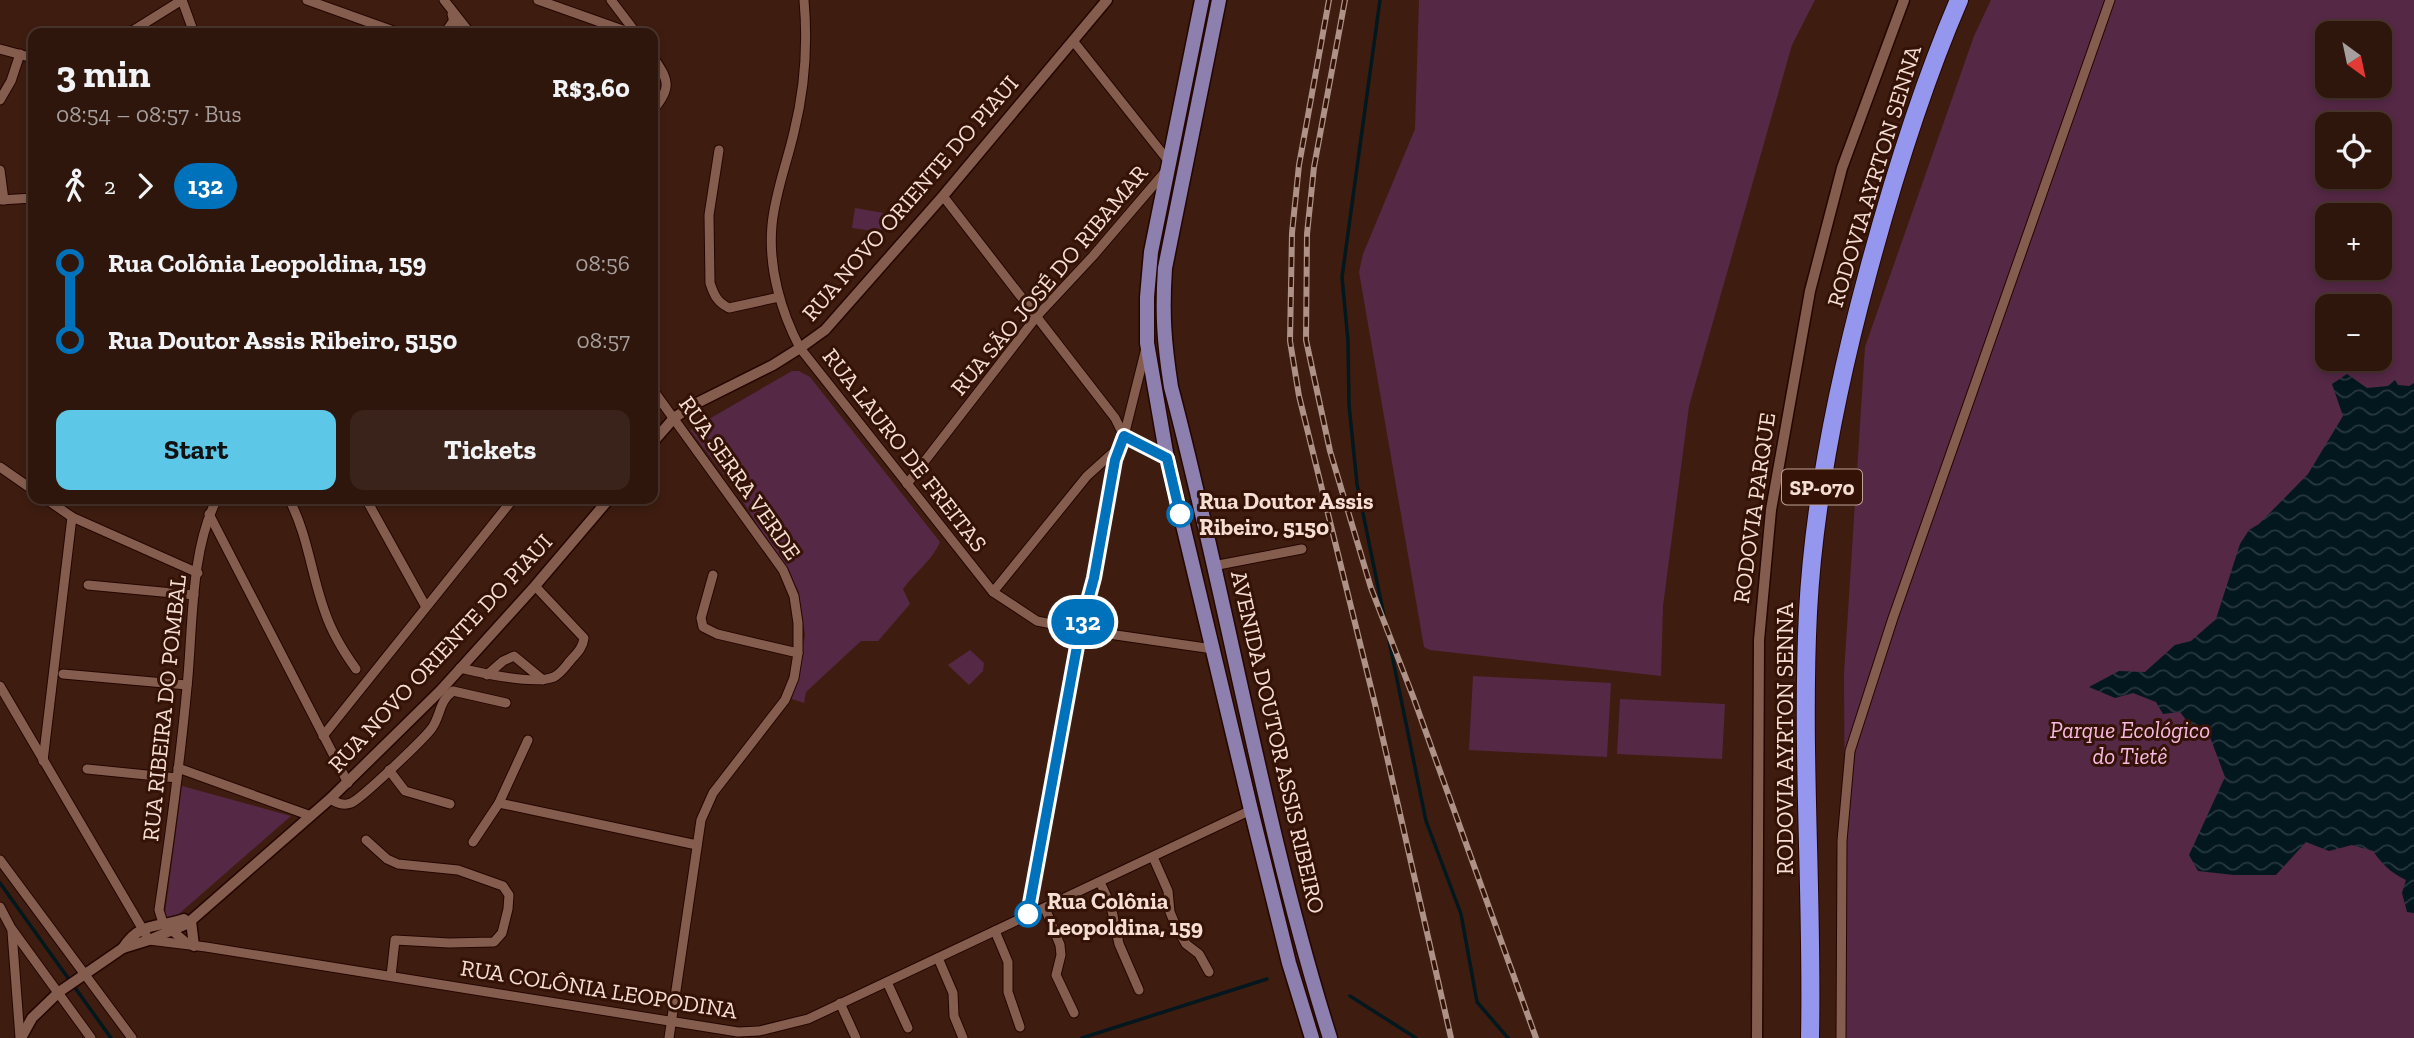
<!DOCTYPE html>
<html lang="en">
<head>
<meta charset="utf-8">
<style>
  body { margin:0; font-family:"Zilla Slab",serif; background:#3a231a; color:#f1f3f6; height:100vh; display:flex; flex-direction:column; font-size:26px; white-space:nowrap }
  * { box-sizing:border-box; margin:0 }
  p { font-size:23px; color:#a79f9d }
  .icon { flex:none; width:38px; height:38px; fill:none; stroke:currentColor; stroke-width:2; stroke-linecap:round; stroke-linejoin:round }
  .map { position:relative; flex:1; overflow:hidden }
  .sheet { position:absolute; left:28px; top:28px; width:630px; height:476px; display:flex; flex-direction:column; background:#2e160c; border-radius:14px; box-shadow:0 4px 10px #0003,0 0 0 2px #49352d }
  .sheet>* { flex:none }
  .badge { padding:0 14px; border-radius:23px; font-size:24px; line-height:46px }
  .needle { width:46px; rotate:147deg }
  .buttons { position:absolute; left:2315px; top:21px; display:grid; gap:14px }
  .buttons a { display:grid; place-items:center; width:77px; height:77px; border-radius:14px; background:#2e160c; box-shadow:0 4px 10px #0003,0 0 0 2px #49352d; font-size:35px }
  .map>.badge { position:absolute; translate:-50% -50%; box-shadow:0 0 0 4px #fff }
  .legs { display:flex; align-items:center; gap:10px; height:77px; padding:0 28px; font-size:23px }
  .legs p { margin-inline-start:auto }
  .summary { display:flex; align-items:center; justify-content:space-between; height:119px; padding:0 28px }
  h1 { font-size:38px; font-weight:700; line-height:52px }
  .button { display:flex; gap:14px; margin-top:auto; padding:14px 28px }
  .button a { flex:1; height:80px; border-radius:14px; background:#5dc7e8; color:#111; font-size:28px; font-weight:700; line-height:80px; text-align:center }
  .button a+a { background:#3a231a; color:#f1f3f6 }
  ul { padding:0 28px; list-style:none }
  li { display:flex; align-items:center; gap:24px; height:77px; font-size:26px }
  li i { display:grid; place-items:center; width:10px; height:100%; margin:0 9px; background:currentColor }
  li i::after { content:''; width:18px; height:18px; margin:-9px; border:5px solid; border-radius:50%; background:#2e160c }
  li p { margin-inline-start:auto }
  li:first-child i { background:linear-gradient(#0000 50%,currentColor 0) }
  li:last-child i { background:linear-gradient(currentColor 50%,#0000 0) }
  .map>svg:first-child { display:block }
  .green { fill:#552846; fill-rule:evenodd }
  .water { fill:url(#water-waves) }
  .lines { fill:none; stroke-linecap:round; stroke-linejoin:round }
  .stream { stroke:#02171e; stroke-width:3.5 }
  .minor-casing { stroke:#240500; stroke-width:11 }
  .tertiary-casing { stroke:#240500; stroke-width:13 }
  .primary-casing { stroke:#240500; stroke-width:17 }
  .motorway-casing { stroke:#240500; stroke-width:20 }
  .minor { stroke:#855d4f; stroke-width:9 }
  .tertiary { stroke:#855d4f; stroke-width:10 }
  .primary { stroke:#8e80ae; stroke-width:14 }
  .motorway { stroke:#9497ed; stroke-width:18 }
  .rail-casing { stroke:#ae9288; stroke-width:6 }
  .rail { stroke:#341306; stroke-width:3.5; stroke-dasharray:10; stroke-linecap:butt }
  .line-1-casing { stroke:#fff; stroke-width:16 }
  .line-1 { stroke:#0072bc; stroke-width:10 }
  .stop-1-dot { fill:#fff; stroke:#0072bc; stroke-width:3.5 }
  .labels { text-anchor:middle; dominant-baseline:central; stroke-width:6; stroke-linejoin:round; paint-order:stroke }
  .shield { fill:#341306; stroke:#bca197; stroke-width:2 }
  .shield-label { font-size:21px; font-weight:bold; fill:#f6ded5 }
  .street-label { font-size:23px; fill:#f6ded5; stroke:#341306 }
  .stop-label { font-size:23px; font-weight:bold; fill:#f6ded5; stroke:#341306; text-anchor:start }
  .park-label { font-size:23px; font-style:italic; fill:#f9bae2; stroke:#341306 }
</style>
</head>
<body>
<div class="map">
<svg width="2414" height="1038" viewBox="0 0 2414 1038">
  <defs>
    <pattern id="water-waves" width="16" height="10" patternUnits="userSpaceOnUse" patternTransform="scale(1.75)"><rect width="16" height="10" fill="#02171e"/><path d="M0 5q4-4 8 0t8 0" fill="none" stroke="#28383e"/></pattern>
  </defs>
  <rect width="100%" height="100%" fill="#3e1d10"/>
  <!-- green -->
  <g class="green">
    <path d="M1419,0H1815L1792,45L1689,406L1663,606L1661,676L1430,650L1424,647L1359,272L1363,254L1415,129Z"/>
    <path d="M1991,0H2414V1038H1846L1844,674L1865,347L1974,36ZM2328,33H2380V86H2328ZM2328,124H2380V177H2328ZM2328,215H2380V268H2328ZM2328,306H2380V359H2328Z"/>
    <path d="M855,208L884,213L881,232L852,228Z"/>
    <path d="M792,371H799L810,377L940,542C932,561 915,572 903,589L910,604L878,641H861L806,692L804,703L792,699L805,635L798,590L737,492L690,430Z"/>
    <path d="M970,650L984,663L983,671L969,685L948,665Z"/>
    <path d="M1473,676L1611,683L1607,757L1469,750Z"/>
    <path d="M1620,699L1725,704L1722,759L1617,754Z"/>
    <path d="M182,786L291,816L173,919L167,918L165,914Z"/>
  </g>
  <!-- water -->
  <path class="water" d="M2347,374L2367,388L2388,386L2395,380L2398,385L2409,386L2414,383V913L2407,912L2402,893L2406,880C2391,873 2382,864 2373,851L2352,845L2329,851L2306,842L2276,875H2234L2198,871L2189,855L2225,777L2210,737L2187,721L2180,712L2163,714L2156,702L2133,693L2115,698L2089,687L2119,671L2145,672L2175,645L2191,641L2216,619L2240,544L2249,530L2259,524L2308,474L2343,416L2332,384Z"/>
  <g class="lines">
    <!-- stream -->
    <g class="stream">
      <path d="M1380,0L1342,277L1348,341L1349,405L1357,484L1426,821L1461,914L1477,1002L1508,1038"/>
      <path d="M0,883L111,1038"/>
      <path d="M1350,996L1416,1038"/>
      <path d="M1082,1038L1267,979"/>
    </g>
    <!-- minor casing -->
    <g class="minor-casing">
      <g id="minor">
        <path d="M307,0L399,33"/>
        <path d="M444,0L470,33"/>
        <path d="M538,0L631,33"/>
        <path d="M611,0L636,33"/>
        <path d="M804,0C808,45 805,88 794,132C787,163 775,193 772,225C768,267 781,312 800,348L993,592L1037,621L1081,630L1213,649"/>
        <path d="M452,14L457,33"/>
        <path d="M129,33L182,0L194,33"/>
        <path d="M445,33L454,20"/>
        <path d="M1074,42L1170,163"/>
        <path d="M0,49L33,58"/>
        <path d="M653,57C669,80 672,88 653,110"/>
        <path d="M0,100L11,81L20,54"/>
        <path d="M719,150L709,215L710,283C714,295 717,302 729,308L779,297"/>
        <path d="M0,170L4,200"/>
        <path d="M943,196L1115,418L1124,436"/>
        <path d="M0,200L33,198"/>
        <path d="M653,390L783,570L794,596L798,623V653L794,678L785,700L713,793L701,820L669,1038"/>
        <path d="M1124,436L1167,458"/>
        <path d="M0,467L33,490"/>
        <path d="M907,484L1037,316L1093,256L1164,173"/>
        <path d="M46,499L72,517L198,573"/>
        <path d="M289,499C308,535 311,574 325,612C332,633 343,651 356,669"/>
        <path d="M366,499L426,607"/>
        <path d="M209,514L348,783"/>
        <path d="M1213,566L1302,549"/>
        <path d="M713,575L701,618L703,627L717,634L798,653"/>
        <path d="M88,585L194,595"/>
        <path d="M993,592L1087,476L1118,448"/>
        <path d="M460,668C481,673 535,685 554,677C561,673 565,667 570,661C576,654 583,648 584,638L535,586"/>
        <path d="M63,674L187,685"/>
        <path d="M487,675L503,661L514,656L543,680"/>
        <path d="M0,686L149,940L206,947L738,1032L759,1031L808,1019L1251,810"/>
        <path d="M323,736L513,499"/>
        <path d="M43,761L72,517"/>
        <path d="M178,768L311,816"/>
        <path d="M87,769L177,778"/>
        <path d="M389,770L405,791L450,804"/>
        <path d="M330,799C337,803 343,806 351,803C361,799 424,739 432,728C441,715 439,701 453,691L506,703"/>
        <path d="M499,803L697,845"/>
        <path d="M366,840L387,859L398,864L458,870L503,886L509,895L508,909L502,933L494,942L449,943L395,940L391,976"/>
        <path d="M473,842L499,803L528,740"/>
        <path d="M1153,857L1168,891L1170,912L1175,924L1186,944L1199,954L1209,972"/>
        <path d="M0,860L132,1038"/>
        <path d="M1100,882L1111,906L1119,944L1139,990"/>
        <path d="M0,907L11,928L91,1038"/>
        <path d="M1045,908L1060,945L1061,955L1056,975L1074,1013"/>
        <path d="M1028,914L1081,630L1094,578L1115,460L1124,436L1146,348"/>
        <path d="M995,931L1008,962V992L1020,1027"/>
        <path d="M12,932L20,1038"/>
        <path d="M188,944L163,923L159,910C170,836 180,762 187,687C193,629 190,550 217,499"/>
        <path d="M938,958L953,993L954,1016L963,1038"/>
        <path d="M887,982L908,1028"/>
        <path d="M840,1003L856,1038"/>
        <path d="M1841,1038L1842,841L1850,751L1893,618L2110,0"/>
      </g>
    </g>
    <!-- tertiary casing -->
    <g class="tertiary-casing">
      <g id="tertiary">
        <path d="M653,442L674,418L695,404L773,365L800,348L825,330L943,196L1107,0"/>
        <path d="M191,921L194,946"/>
        <path d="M123,948C140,921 159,928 184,919"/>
        <path d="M21,1038L32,1018L59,992L123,948L149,940L187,924L330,799L440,691L535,586L609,499"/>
        <path d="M1757,1038L1759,640L1771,510L1810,291L1842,168L1904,0"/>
      </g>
    </g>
    <!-- primary casing -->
    <g class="primary-casing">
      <g id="primary">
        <path d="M1202,0L1151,252L1147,297V343L1167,458L1251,810L1289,963L1312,1038"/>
        <path d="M1219,0L1165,268C1162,313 1164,342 1171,387C1228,603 1263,825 1330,1038"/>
      </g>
    </g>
    <!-- motorway casing -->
    <g class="motorway-casing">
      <path id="motorway" d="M1810,1038C1813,896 1801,754 1808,612C1814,497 1838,383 1868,272C1893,179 1921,88 1959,0"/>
    </g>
    <!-- minor -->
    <use href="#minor" class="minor"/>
    <!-- tertiary -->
    <use href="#tertiary" class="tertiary"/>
    <!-- primary -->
    <use href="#primary" class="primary"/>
    <!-- motorway -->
    <use href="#motorway" class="motorway"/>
    <!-- rail casing -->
    <g class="rail-casing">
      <g id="rail">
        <path d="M1329,0L1299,165L1292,233L1290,341L1299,396L1375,704L1451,1038"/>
        <path d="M1345,0L1314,167L1307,234L1306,340L1330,451L1371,588L1414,699L1536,1038"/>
      </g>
    </g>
    <!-- rail -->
    <use href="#rail" class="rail"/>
  </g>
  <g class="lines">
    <!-- line-1 casing -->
    <g class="line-1-casing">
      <path id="line-1" d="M1028,914L1080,630L1094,578L1115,460L1124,436L1167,458L1180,514"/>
    </g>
    <!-- line-1 -->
    <use href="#line-1" class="line-1"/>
  </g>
  <!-- markers -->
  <g class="stop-1-dot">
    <circle cx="1180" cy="514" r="12"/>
    <circle cx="1028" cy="914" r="12"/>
  </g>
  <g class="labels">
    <!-- shield labels -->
    <rect class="shield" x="1782" y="469.5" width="80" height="35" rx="5"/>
    <g class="shield-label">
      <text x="1822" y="487">SP-070</text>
    </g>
    <!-- street labels -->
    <g class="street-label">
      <text transform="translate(1874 176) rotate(-73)">RODOVIA AYRTON SENNA</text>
      <text transform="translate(910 198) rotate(-49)">RUA NOVO ORIENTE DO PIAUI</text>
      <text transform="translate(1049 280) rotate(-50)">RUA SÃO JOSÉ DO RIBAMAR</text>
      <text transform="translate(905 450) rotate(52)">RUA LAURO DE FREITAS</text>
      <text transform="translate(740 478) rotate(55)">RUA SERRA VERDE</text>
      <text transform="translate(1754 508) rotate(-82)">RODOVIA PARQUE</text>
      <text transform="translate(440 653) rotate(-47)">RUA NOVO ORIENTE DO PIAUI</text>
      <text transform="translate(164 708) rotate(-84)">RUA RIBEIRA DO POMBAL</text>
      <text transform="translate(1785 739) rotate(-90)">RODOVIA AYRTON SENNA</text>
      <text transform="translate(1278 742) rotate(77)">AVENIDA DOUTOR ASSIS RIBEIRO</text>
      <text transform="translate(599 989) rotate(9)">RUA COLÔNIA LEOPODINA</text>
    </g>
    <!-- stop labels -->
    <g class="stop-label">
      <text x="1199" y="501">Rua Doutor Assis<tspan x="1199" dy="26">Ribeiro, 5150</tspan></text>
      <text x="1047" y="901">Rua Colônia<tspan x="1047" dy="26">Leopoldina, 159</tspan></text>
    </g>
    <!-- park labels -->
    <g class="park-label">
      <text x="2130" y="730">Parque Ecológico<tspan x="2130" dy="26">do Tietê</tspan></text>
    </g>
  </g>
</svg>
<div class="buttons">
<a><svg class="needle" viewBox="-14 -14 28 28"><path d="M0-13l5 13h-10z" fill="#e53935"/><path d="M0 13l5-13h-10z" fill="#a79f9d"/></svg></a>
<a><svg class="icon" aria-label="locate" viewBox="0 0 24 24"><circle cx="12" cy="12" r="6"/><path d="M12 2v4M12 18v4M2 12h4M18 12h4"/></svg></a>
<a>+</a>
<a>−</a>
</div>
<b class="badge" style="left:1083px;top:622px;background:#0072bc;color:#fff">132</b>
<section class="sheet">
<div class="summary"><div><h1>3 min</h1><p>08:54 – 08:57 · Bus</p></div><b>R$3.60</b></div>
<div class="legs"><svg class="icon" aria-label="walk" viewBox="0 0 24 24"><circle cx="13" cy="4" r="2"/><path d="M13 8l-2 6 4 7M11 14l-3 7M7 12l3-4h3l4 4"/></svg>2<svg class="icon" aria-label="forward" viewBox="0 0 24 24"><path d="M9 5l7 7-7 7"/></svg><b class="badge" style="background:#0072bc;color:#fff">132</b></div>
<ul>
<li><i style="color:#0072bc"></i><b>Rua Colônia Leopoldina, 159</b><p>08:56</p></li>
<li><i style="color:#0072bc"></i><b>Rua Doutor Assis Ribeiro, 5150</b><p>08:57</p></li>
</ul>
<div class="button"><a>Start</a><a>Tickets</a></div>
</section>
</div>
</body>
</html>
